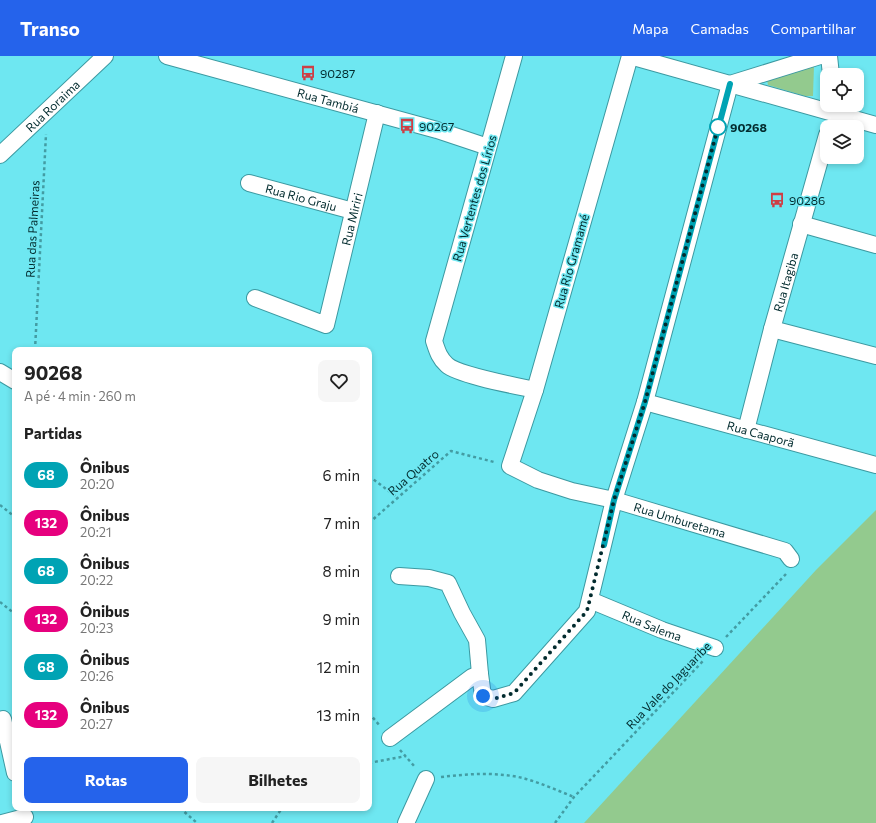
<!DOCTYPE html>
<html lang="pt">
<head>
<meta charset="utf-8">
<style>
  body { margin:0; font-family:Commissioner,sans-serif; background:#f6f6f6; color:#222; height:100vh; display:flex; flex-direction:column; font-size:15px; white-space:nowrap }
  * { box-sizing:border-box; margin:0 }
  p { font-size:13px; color:#767676 }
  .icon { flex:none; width:22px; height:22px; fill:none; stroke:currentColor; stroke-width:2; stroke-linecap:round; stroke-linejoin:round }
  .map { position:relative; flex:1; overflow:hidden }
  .sheet { position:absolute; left:12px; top:291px; width:360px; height:464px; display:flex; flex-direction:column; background:#fff; border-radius:8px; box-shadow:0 2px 6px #0003 }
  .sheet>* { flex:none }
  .badge { padding:0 8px; border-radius:13px; font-size:14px; line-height:26px }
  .buttons { position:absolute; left:820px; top:12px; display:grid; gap:8px }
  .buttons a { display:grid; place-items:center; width:44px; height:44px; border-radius:8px; background:#fff; box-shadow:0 2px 6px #0003; font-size:20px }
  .you { position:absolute; width:20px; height:20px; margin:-10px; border:3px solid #fff; border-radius:50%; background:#1a73e8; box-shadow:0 0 0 6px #1a73e833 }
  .map>.badge { position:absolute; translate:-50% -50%; box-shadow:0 0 0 2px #fff }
  h2 { padding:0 12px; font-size:15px; line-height:36px }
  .round { display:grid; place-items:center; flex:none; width:42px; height:42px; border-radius:8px; background:#f6f6f6 }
  .summary { display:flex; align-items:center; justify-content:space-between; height:68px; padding:0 12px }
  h1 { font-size:19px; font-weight:700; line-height:30px }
  .cta { display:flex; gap:8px; margin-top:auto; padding:8px 12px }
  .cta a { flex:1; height:46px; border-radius:8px; background:#2563eb; color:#fff; font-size:16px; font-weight:700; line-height:46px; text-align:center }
  .cta a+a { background:#f6f6f6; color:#222 }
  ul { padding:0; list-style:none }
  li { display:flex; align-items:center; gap:12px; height:48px; padding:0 12px }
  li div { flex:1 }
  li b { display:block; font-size:15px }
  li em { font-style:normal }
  li .badge { min-width:44px; font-weight:700; text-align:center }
  header { display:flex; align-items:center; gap:24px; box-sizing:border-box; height:56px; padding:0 20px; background:#2563eb; color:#fff }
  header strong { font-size:19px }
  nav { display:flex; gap:22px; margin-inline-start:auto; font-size:14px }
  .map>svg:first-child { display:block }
  .green { fill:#93ca8e }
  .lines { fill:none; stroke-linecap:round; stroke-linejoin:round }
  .minor-casing { stroke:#3c99a1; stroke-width:18 }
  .path { stroke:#439ca3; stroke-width:2.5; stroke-dasharray:3 3; stroke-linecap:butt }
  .minor { stroke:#fff; stroke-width:16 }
  .line-casing { stroke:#fff; stroke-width:9 }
  .line { stroke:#00a3b4; stroke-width:6 }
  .walk { stroke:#022b2e; stroke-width:4; stroke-dasharray:0 7.2 }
  .stop-dot { fill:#fff; stroke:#00a3b4; stroke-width:2 }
  .labels { text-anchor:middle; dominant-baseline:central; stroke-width:3; stroke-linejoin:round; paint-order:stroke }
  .poi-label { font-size:12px; fill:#022b2e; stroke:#6ee7f1; text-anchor:start }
  .street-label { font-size:12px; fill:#022b2e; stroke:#6ee7f1 }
  .stop-label { font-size:12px; font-weight:bold; fill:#022b2e; stroke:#6ee7f1; text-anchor:start }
</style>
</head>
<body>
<header>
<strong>Transo</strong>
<nav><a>Mapa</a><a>Camadas</a><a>Compartilhar</a></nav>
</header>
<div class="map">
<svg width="876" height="767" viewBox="0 0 876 767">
  <rect width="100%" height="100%" fill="#6ee7f1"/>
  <!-- green -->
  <g class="green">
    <path d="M814,10L813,40H805L768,29L767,24Z"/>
    <path d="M876,454V767H584L816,514Z"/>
  </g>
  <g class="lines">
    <!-- minor casing -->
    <g class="minor-casing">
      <g id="minor">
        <path id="s1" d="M167,0L437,74L488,91"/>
        <path d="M514,0L434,285C437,294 439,302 447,309C458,319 517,330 535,334"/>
        <path id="s2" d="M630,0L535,334L510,410L538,424L572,435L614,444L785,495L791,503"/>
        <path d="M630,0L876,69"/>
        <path d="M829,0L831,19"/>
        <path id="s3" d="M0,99L105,0"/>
        <path id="s4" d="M249,127L353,155"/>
        <path d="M801,168L876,189"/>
        <path id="s5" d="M255,242L326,269L377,57"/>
        <path d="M772,273L876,300"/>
        <path d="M0,316L15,325"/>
        <path id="s6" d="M645,346L876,409"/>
        <path id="s7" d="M746,374L772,273L827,79"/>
        <path d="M399,520L429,522L448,527L462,557L477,584L480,618"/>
        <path id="s8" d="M590,544L662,574L715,592"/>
        <path d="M3,663L15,717"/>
        <path d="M390,682L472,621L480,618L483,640L493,643L514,637L587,555L614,444L645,346L730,28L820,0"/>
        <path d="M2,767L25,761"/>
        <path d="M406,767L426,723"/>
      </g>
    </g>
    <!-- path -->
    <g class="path">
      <path d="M35,294L46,78"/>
      <path d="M369,420L398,442"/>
      <path d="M0,449L15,461"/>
      <path d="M369,467L451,395L494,406"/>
      <path d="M0,546L15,558"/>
      <path d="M726,581L786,518"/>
      <path d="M369,657L380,670"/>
      <path d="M400,694L415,711"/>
      <path d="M369,707L406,700"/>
      <path d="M441,721C467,718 492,716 518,721C537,725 556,734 574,741"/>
      <path d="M180,752L197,767"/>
      <path d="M272,767L282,752"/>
      <path d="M555,767L574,741L703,605"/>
    </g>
    <!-- minor -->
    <use href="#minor" class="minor"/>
  </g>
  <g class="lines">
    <!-- line casing -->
    <g class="line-casing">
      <path id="line" d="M604,489L614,444L645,346L730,28"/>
    </g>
    <!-- line -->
    <use href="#line" class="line"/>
    <!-- walk -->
    <path class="walk" d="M483,640L493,643L514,637L587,555L614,444L645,346L718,71"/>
  </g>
  <!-- icons -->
  <defs>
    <g id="bus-bare" transform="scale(1.2)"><path d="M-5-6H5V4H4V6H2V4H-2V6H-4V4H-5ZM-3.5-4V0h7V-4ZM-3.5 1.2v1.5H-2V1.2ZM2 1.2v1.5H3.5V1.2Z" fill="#ce3f45" stroke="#6ee7f1" stroke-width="2.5" paint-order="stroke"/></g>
  </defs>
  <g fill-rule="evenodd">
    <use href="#bus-bare" x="308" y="17"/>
    <use href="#bus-bare" x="407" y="70"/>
    <use href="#bus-bare" x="777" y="144"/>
  </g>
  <!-- markers -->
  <circle class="stop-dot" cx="718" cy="71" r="8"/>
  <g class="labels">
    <!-- poi labels -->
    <g class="poi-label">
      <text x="320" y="17">90287</text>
      <text x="419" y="70">90267</text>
      <text x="789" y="144">90286</text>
    </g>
    <!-- street labels -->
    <g class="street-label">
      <text stroke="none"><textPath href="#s1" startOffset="167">Rua Tambiá</textPath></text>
      <text stroke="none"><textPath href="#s3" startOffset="72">Rua Roraima</textPath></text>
      <text stroke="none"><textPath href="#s4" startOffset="54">Rua Rio Graju</textPath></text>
      <text transform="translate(474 142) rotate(-74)">Rua Vertentes dos Lírios</text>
      <text stroke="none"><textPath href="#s5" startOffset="185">Rua Miriri</textPath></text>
      <text transform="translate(32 173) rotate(-87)">Rua das Palmeiras</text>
      <text transform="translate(571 205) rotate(-74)">Rua Rio Gramamé</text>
      <text stroke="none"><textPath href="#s7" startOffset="153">Rua Itagiba</textPath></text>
      <text stroke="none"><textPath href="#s6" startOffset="120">Rua Caaporã</textPath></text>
      <text transform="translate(413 416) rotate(-41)">Rua Quatro</text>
      <text stroke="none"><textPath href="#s2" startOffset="606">Rua Umburetama</textPath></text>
      <text stroke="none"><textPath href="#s8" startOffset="67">Rua Salema</textPath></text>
      <text transform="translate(668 629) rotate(-46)">Rua Vale do Jaguaribe</text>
    </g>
    <!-- stop labels -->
    <g class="stop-label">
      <text x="730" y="71">90268</text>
    </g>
  </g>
</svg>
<div class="buttons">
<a><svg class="icon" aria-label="locate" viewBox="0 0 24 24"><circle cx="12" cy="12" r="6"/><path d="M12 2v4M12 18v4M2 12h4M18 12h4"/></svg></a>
<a><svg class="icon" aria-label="layers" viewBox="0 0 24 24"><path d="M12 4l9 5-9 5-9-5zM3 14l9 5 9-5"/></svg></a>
</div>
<div class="you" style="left:483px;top:640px"></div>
<section class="sheet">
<div class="summary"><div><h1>90268</h1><p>A pé · 4 min · 260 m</p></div><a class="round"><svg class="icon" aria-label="heart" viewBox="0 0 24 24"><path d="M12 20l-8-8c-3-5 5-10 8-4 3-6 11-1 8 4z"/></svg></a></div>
<h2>Partidas</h2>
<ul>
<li><span class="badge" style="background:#00a3b4;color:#fff">68</span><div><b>Ônibus</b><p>20:20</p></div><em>6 min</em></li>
<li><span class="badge" style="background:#e6007e;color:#fff">132</span><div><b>Ônibus</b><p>20:21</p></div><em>7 min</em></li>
<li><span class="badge" style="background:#00a3b4;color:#fff">68</span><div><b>Ônibus</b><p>20:22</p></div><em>8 min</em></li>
<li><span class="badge" style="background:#e6007e;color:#fff">132</span><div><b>Ônibus</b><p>20:23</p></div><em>9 min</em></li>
<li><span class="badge" style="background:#00a3b4;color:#fff">68</span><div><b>Ônibus</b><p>20:26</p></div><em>12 min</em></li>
<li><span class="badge" style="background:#e6007e;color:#fff">132</span><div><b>Ônibus</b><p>20:27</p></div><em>13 min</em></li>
</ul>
<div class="cta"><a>Rotas</a><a>Bilhetes</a></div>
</section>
</div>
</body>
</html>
